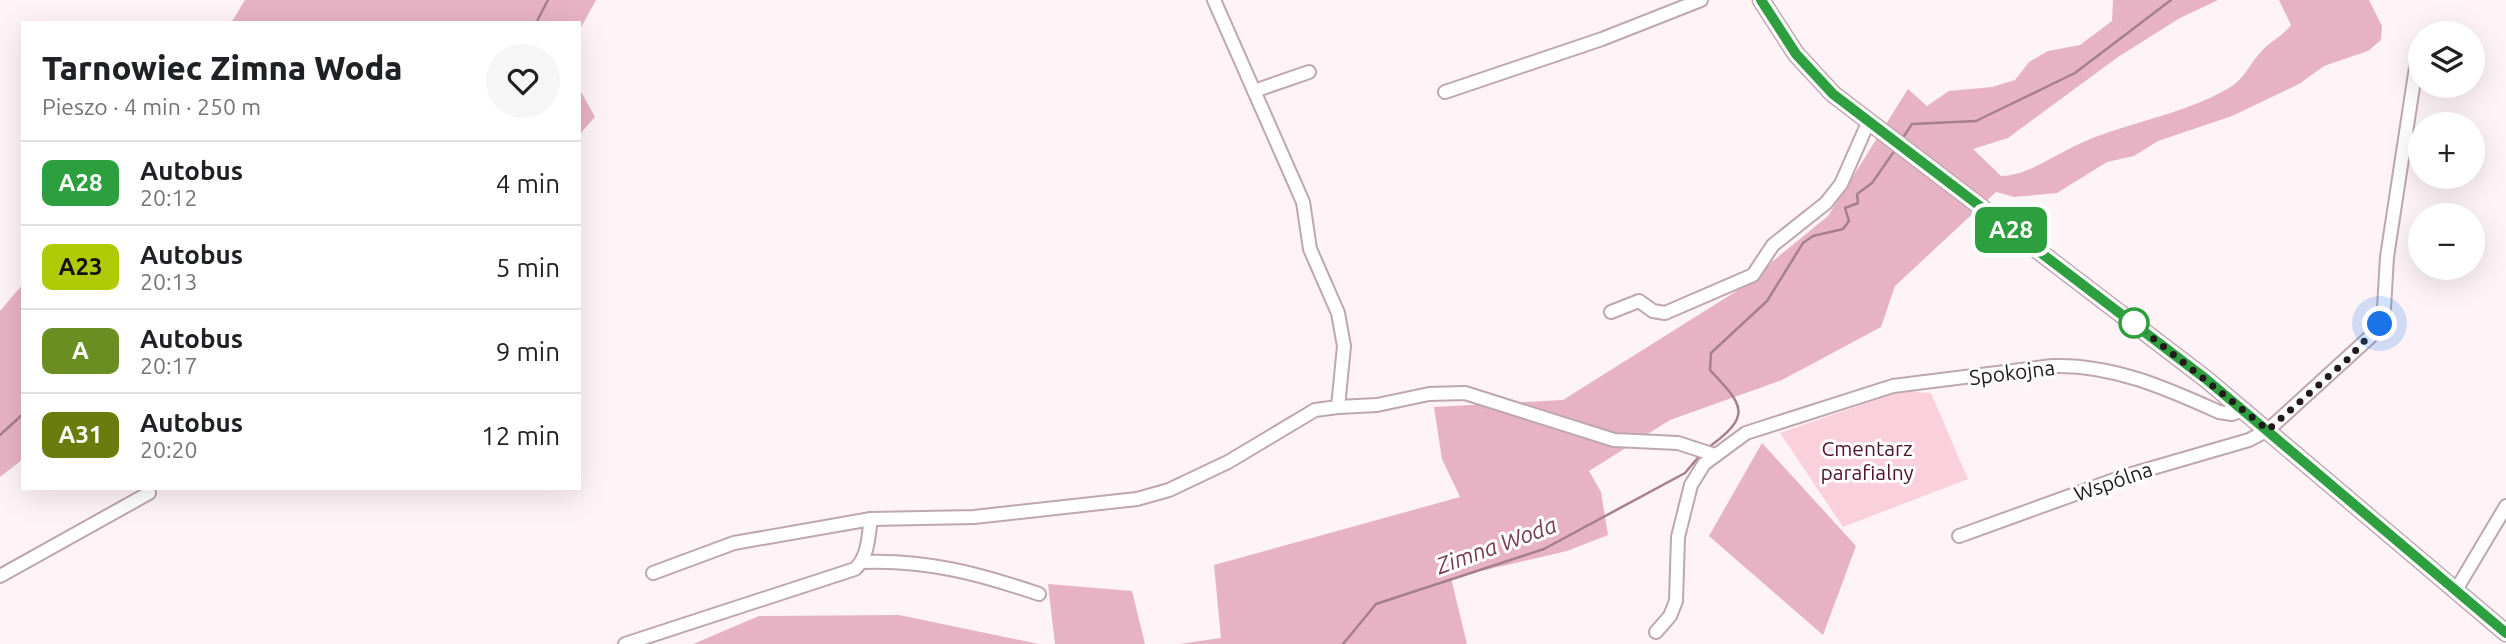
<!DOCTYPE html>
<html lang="pl">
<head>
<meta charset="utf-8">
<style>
  body { margin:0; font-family:Ubuntu,sans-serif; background:#f6f6f6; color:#202124; height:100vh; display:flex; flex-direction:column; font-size:26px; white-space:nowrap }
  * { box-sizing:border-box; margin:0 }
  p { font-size:23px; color:#757577 }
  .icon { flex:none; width:38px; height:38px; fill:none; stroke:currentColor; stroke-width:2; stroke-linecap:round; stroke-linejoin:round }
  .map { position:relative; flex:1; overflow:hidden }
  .sheet { position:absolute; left:21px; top:21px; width:560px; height:469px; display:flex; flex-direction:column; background:#fff; border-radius:0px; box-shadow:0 7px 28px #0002 }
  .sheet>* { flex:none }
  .badge { padding:0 14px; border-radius:10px; font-size:24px; line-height:46px }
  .tools { position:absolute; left:2408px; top:21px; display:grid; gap:14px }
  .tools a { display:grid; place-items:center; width:77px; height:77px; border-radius:50%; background:#fff; box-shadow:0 7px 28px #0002; font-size:35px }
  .you { position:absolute; width:35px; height:35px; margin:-18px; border:5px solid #fff; border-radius:50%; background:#1a73e8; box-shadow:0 0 0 10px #1a73e833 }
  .map>.badge { position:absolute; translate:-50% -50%; box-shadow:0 0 0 4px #fff }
  .round { display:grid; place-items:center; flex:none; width:74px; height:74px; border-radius:37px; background:#f6f6f6 }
  .summary { display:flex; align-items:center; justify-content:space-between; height:119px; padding:0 21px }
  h1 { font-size:33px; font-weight:800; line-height:52px }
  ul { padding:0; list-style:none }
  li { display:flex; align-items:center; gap:21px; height:84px; padding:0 21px; border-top:2px solid #e0e0e0 }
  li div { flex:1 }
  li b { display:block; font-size:26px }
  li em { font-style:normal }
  li .badge { min-width:77px; font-weight:700; text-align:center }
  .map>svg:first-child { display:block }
  .green { fill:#fad0dd }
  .forest { fill:#e7b3c4 }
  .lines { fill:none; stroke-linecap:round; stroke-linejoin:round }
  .stream { stroke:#a5808c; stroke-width:2.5 }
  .minor-casing { stroke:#bea7ae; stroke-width:16 }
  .major-casing { stroke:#bea7ae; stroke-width:19 }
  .minor { stroke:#fff; stroke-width:12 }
  .major { stroke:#fff; stroke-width:16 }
  .line-casing { stroke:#fff; stroke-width:16 }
  .line { stroke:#2d9f3f; stroke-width:10 }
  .walk { stroke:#221a1d; stroke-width:7; stroke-dasharray:0 12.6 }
  .stop-dot { fill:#fff; stroke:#2d9f3f; stroke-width:3.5 }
  .labels { text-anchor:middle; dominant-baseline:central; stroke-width:6; stroke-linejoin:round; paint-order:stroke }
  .street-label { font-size:21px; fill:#221a1d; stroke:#fff }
  .park-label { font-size:21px; fill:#4e122d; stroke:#fff }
  .water-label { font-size:23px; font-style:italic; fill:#7a3b53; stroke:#fff }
</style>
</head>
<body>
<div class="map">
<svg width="2506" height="644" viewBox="0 0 2506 644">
  <rect width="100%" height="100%" fill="#fef4f7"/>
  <!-- green -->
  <path class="green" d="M1901,391L1931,393L1968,479L1843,527L1780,433Z"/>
  <!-- forest -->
  <g class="forest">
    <path d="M245,0H596L579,31V23H231Z"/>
    <path d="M2113,0H2218L2180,18L2118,57L2008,138L1973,149L2001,176C2025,175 2043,162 2065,151C2116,123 2178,118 2229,88C2244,79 2249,65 2260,53C2270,41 2282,37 2291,25L2279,0H2369L2382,26L2381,40L2368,51L2324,66L2299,84L2232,116L2158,141L2134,156L2107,162L2057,193L2014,197L1996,192L1895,286L1881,327L1782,380L1670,420L1589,471L1601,492L1608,535L1567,551L1451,578L1467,644H1179L1221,638L1214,565L1460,497L1442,459L1434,407L1563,400L1735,292L1828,216L1908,89L1927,106L1949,91L1992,87L2015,80L2029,62L2048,51L2080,45L2112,21Z"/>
    <path d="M579,88L595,117L579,135Z"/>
    <path d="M23,284V459L0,477V311Z"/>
    <path d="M1762,443L1856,546L1823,635L1709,536Z"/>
    <path d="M1048,584L1132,591L1145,644H1055Z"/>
    <path d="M899,615L1039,644H693L759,616Z"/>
  </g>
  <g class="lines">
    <!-- stream -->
    <g class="stream">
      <path d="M536,23L548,0"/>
      <path d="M1902,139L1912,124L1976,121L2075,73L2171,0"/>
      <path d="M0,435L23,414"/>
      <path d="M1709,447C1753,415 1743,405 1710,370L1711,353L1767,301L1803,243L1813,236L1843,229L1849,221L1845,208L1858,203L1857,194L1872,183L1895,150"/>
      <path d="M1343,644L1376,604L1544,549L1685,473L1701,454"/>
    </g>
    <!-- minor casing -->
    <g class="minor-casing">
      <g id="minor">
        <path d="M1254,91L1309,72"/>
        <path d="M1445,92L1602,39L1701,0"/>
        <path d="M1611,312L1639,301L1653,311L1665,313L1753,275L1773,245L1826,203L1841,184L1868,123"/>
        <path d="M1338,407L1377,405L1429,394L1465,393L1614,440L1678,443L1715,455"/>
        <path d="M1959,536L2125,476L2249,440L2268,430L2370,337L2380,324L2384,308L2387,257L2418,54"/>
        <path d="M862,562C925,559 980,574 1039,594"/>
        <path d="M653,573L734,543L871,519L974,517L1137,499L1169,490L1228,462L1315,410L1338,407L1344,346L1338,313L1310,249L1303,202L1214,0"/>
        <path d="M0,576L149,493"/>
        <path d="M2456,590L2506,506"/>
        <path d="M1656,632L1670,616L1676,601L1678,537L1691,485L1704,464L1746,433L1893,386L2052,366C2112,364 2166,388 2219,412L2232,414L2244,410"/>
        <path d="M625,644L855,569C869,556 868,536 871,519"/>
      </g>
    </g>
    <!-- major casing -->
    <g class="major-casing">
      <path id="major" d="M1761,0L1796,54L1833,94L2206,379L2506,633"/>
    </g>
    <!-- minor -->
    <use href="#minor" class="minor"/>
    <!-- major -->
    <use href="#major" class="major"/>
  </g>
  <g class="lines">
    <!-- line casing -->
    <g class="line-casing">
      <path id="line" d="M1761,0L1796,54L1833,94L2206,379L2506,633"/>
    </g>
    <!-- line -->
    <use href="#line" class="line"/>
    <!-- walk -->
    <path class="walk" d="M2134,323L2268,430L2348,359L2380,324"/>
  </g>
  <!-- markers -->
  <circle class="stop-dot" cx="2134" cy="323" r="14"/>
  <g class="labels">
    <!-- street labels -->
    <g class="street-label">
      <text transform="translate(2012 372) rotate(-7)">Spokojna</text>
      <text transform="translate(2113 481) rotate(-19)">Wspólna</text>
    </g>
    <!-- park labels -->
    <g class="park-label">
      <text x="1867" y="448">Cmentarz<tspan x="1867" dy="24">parafialny</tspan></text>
    </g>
    <!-- water labels -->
    <g class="water-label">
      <text transform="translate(1496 545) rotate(-20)">Zimna Woda</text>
    </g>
  </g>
</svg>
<div class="tools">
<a><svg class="icon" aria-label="layers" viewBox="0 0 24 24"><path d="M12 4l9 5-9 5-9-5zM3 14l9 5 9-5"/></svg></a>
<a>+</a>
<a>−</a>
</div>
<div class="you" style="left:2380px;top:324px"></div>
<b class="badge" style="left:2011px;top:230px;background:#2d9f3f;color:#fff">A28</b>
<section class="sheet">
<div class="summary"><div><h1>Tarnowiec Zimna Woda</h1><p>Pieszo · 4 min · 250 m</p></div><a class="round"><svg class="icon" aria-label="heart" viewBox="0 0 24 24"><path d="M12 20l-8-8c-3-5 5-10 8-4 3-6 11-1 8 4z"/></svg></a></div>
<ul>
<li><span class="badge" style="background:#2d9f3f;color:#fff">A28</span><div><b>Autobus</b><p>20:12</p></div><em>4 min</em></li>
<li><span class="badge" style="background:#afcb08;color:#111">A23</span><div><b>Autobus</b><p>20:13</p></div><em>5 min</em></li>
<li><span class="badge" style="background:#6b8e23;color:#fff">A</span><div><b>Autobus</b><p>20:17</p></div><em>9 min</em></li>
<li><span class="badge" style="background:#6a7c0d;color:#fff">A31</span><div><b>Autobus</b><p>20:20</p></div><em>12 min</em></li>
</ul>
</section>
</div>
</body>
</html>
